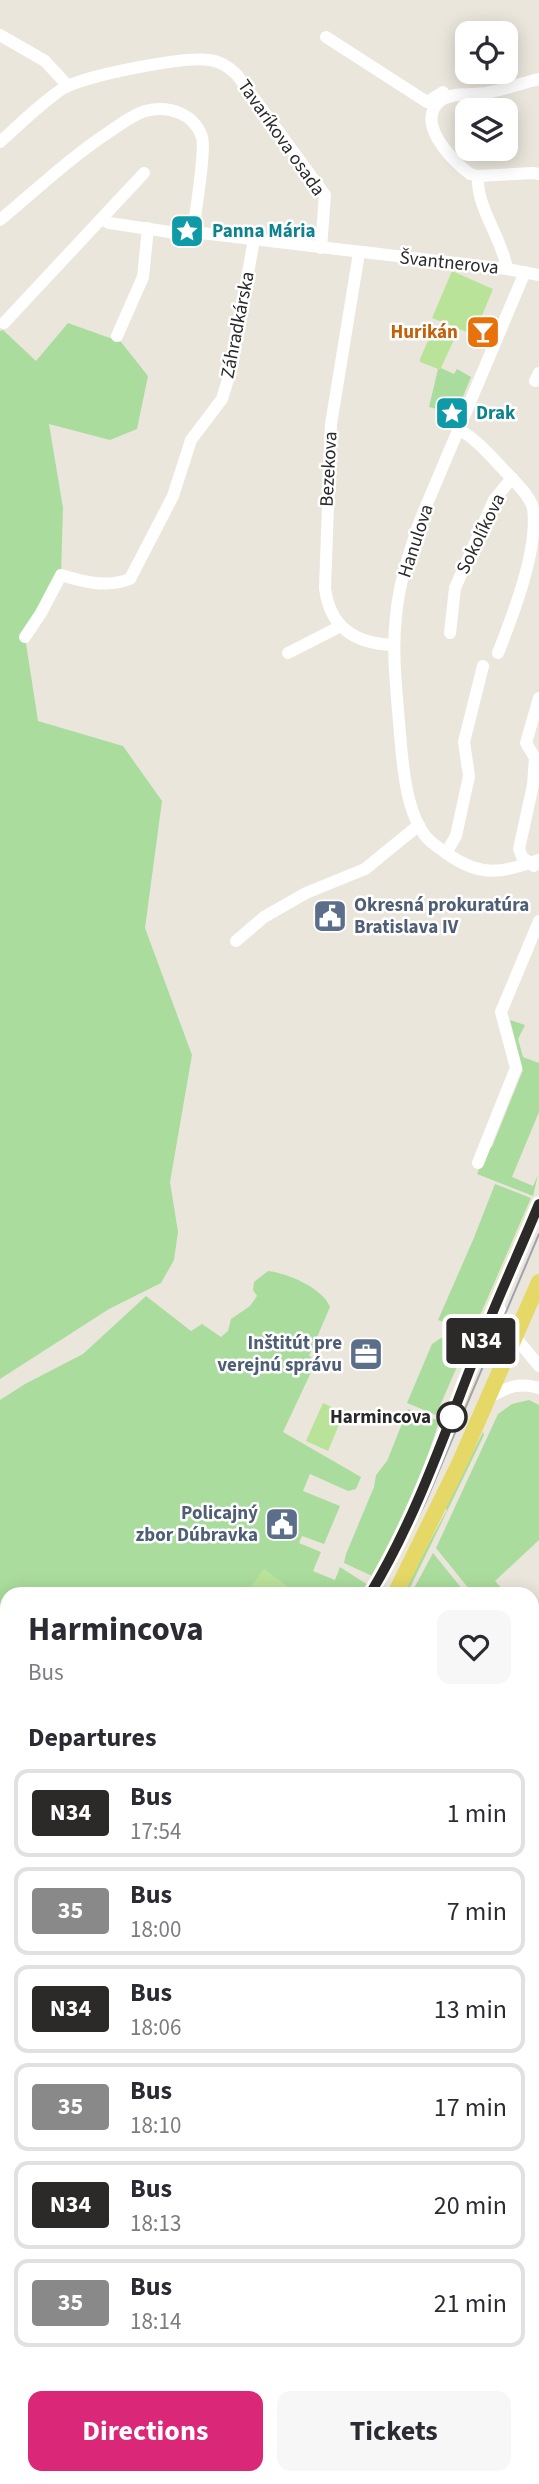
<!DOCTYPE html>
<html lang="en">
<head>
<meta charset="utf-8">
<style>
  body { margin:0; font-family:"Source Sans 3",sans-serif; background:#f7f7f7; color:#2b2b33; height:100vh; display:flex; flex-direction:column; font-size:26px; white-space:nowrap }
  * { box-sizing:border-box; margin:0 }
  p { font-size:23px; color:#7c7c81 }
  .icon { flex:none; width:38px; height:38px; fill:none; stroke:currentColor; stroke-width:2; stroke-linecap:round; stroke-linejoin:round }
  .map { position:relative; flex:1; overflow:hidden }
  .drawer { position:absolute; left:0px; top:1587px; width:539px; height:898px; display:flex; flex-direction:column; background:#fff; border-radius:21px 21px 0 0; box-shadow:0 4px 18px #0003 }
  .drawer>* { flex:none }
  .badge { padding:0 14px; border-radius:5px; font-size:24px; line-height:46px }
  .fabs { position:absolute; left:455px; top:21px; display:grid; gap:14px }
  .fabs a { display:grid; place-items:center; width:63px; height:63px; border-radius:14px; background:#fff; box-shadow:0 4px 18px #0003; font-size:35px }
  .map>.badge { position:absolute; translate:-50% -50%; box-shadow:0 0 0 4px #fff }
  h2 { padding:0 28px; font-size:26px; line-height:63px }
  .round { display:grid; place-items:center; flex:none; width:74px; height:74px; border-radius:14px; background:#f7f7f7 }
  .headline { display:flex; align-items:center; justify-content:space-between; height:119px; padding:0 28px }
  h1 { font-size:33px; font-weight:700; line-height:52px }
  .primary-button { display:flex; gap:14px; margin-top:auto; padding:14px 28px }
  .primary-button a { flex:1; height:80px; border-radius:14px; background:#db2777; color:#fff; font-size:28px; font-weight:700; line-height:80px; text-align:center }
  .primary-button a+a { background:#f7f7f7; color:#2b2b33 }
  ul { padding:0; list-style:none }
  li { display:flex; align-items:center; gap:21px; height:88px; margin:0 14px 10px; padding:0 14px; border:4px solid #e1e1e2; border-radius:14px }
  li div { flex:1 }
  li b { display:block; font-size:26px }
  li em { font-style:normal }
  li .badge { min-width:77px; font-weight:700; text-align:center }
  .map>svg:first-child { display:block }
  .green { fill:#aadd9d }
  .pitch { fill:#bae39a }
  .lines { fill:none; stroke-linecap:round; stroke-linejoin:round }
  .minor { stroke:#fff; stroke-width:12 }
  .major { stroke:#e5d867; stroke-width:16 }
  .tram { stroke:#a0a0b2; stroke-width:2 }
  .line-casing { stroke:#fff; stroke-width:16 }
  .line { stroke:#2b2a29; stroke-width:10 }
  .stop-dot { fill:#fff; stroke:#2b2a29; stroke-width:3.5 }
  .labels { text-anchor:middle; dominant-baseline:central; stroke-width:5; stroke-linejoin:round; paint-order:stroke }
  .street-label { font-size:19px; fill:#292929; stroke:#fff }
  .culture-label { font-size:19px; font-weight:bold; fill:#0d838f; stroke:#fff; text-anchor:start }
  .food-label { font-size:19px; font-weight:bold; fill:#c56008; stroke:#fff; text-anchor:end }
  .service-label { font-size:19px; font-weight:bold; fill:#4e5e75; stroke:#fff; text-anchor:end }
  .stop-label { font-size:19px; font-weight:bold; fill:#292929; stroke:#fff; text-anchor:end }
</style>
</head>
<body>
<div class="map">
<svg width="539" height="2484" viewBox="0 0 539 2484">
  <rect width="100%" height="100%" fill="#eae6dc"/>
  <!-- green -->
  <g class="green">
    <path d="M68,323L121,342L148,376L137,429L110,440L49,424L63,508L61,575L25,637L38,721L123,746L162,801L145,928L192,1055L170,1182L178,1232L174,1260L161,1283L109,1309L0,1379V331L3,330L36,361Z"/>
    <path d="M441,368L454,374L457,369L471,377L456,414L429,407L438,369Z"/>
    <path d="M510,1020L525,1025L518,1039L523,1057L539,1063V1112L512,1177L533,1186L538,1175L533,1196L477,1174L487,1148L492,1147L523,1070Z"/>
    <path d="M495,1184L531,1198L479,1318L473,1329L466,1332L438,1320L473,1240Z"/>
    <path d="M268,1271C287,1273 323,1288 330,1307L309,1356L312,1357L308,1365L313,1368L283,1432L361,1477L356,1489L348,1491L310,1474L303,1491L340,1506L324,1544L302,1536L299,1543L321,1552L313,1571L335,1580L340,1567L368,1585L364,1594H7V1883L0,1887V1400L25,1384L83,1354L146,1296L191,1331L202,1324L221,1337L228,1331L231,1319L250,1306L257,1296L253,1290L254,1282Z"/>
    <path d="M441,1338C452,1339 462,1343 462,1355L436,1415L407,1403L432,1344Z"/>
    <path d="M529,1400L539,1405V1540L495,1581L507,1594H473L436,1548L498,1414L512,1404Z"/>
    <path d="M408,1409L439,1421C423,1475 399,1527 372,1576L344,1563L346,1554L374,1487L376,1475L387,1461Z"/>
    <path d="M483,1432L484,1435L407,1594H401L447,1510L445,1508Z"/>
    <path d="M433,1553L463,1590L460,1594H411Z"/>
    <path d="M532,1621L539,1629V1685L532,1676Z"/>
    <path d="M532,2070L539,2077V2484H0V2131L7,2147V2478H532Z"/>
  </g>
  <!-- pitch -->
  <g class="pitch">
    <path d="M452,271L493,289L474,335L432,318Z"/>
    <path d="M437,325L454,332L456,335L441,368L438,369L420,362V359L434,327Z"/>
    <path d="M323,1403L344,1413L328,1451L306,1441Z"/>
    <path d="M264,1569L298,1594H245Z"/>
    <path d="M532,1700L539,1703V2002L532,2008Z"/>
  </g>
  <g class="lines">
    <!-- minor -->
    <g class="minor">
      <path d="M0,35L45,61L68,86"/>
      <path d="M326,37L427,102L443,92"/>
      <path d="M539,79C521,83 504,90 486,93C472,95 456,92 443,99C412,119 451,160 470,174L478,176L533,173L539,174"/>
      <path d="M0,142C20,124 40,104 62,89C82,76 184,56 209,60C221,61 229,67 237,75L325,195L321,248"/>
      <path d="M478,176C476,208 502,237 507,269"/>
      <path d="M102,219L109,223L183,234L193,232L507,269L539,275"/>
      <path d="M0,220C37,189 72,156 112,130C122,123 133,115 145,111C168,105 194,113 202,137C206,151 195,214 193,232"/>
      <path d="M359,253L331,424L325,588C330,628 356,644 394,645"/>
      <path d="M525,272L421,518C410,550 399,582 396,616C392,651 396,686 399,722C402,755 404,813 428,839C434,845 442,850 449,855C482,878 503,872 539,860"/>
      <path d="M4,323L144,173"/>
      <path d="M117,336L143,277L148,228"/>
      <path d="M535,381L539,373"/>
      <path d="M459,429C477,440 489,454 503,469C513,480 529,494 533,508C539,548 513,615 498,653"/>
      <path d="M450,633L455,588L494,500L512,478"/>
      <path d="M25,637L41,613L61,575C84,582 106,588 130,579L173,496L191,440L222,399L229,376L254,240"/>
      <path d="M288,653L341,626"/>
      <path d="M446,853L456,836L469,776L464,742L483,666"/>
      <path d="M534,866L522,857L519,849L533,785L535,758L526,743L539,698"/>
      <path d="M236,941L264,917L306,893L365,869L419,825"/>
      <path d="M478,1163L516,1068L501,1012L539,921"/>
      <path d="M497,1302L506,1326L539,1366"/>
      <path d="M480,1342L496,1336H516"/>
      <path d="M490,1397C507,1387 519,1382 539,1388"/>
      <path d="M532,1684L539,1693"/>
      <path d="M0,2009L7,2005"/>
    </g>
    <!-- major -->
    <g class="major">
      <path d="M370,1594C417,1517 447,1430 479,1346C497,1298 519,1251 539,1204"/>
      <path d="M395,1594L459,1464L539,1282"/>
      <path d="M0,1924L7,1920"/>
      <path d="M0,1949L7,1945"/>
    </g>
    <!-- tram -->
    <g class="tram">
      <path d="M379,1594L426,1501L539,1234"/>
      <path d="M0,1934L7,1930"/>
    </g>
  </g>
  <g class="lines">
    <!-- line casing -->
    <g class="line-casing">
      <path id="line" d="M370,1594C418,1515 447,1426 481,1341C499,1295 520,1250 539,1204"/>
    </g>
    <!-- line -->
    <use href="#line" class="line"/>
  </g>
  <!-- icons -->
  <defs>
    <g id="sight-square" transform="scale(1.75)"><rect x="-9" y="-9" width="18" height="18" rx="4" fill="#0f9aa8" stroke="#fff"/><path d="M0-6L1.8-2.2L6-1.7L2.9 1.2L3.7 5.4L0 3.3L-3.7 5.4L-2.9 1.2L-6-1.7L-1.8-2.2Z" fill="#fff"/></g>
    <g id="bar-square" transform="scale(1.75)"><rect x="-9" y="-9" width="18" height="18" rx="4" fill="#e8710a" stroke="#fff"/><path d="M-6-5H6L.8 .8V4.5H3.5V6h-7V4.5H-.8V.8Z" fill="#fff"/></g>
    <g id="civic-square" transform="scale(1.75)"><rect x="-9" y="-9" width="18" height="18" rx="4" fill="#5c6f8a" stroke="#fff"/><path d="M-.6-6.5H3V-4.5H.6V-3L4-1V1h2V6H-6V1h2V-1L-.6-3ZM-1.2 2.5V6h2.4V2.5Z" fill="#fff"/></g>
    <g id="office-square" transform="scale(1.75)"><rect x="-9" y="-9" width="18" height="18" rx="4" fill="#5c6f8a" stroke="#fff"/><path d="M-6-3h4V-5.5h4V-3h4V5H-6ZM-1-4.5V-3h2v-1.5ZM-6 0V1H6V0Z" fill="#fff"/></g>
  </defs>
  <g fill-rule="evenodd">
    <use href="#sight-square" x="187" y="231"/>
    <use href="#bar-square" x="483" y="332"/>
    <use href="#sight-square" x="452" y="413"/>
    <use href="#civic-square" x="330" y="916"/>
    <use href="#office-square" x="366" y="1354"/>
    <use href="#civic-square" x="282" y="1524"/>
  </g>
  <!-- markers -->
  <circle class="stop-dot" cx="452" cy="1417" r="14"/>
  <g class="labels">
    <!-- street labels -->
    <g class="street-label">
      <text transform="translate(281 138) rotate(55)">Tavaríkova osada</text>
      <text transform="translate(449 263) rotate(6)">Švantnerova</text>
      <text transform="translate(238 325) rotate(-79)">Záhradkárska</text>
      <text transform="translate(329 469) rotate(-87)">Bezekova</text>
      <text transform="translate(481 534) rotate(-64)">Sokolíkova</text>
      <text transform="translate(416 541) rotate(-72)">Hanulova</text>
    </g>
    <!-- culture labels -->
    <g class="culture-label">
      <text x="212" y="231">Panna Mária</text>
      <text x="476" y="413">Drak</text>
    </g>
    <!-- food labels -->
    <g class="food-label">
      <text x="458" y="332">Hurikán</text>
    </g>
    <!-- service labels -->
    <g class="service-label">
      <text x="354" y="905" text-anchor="start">Okresná prokuratúra<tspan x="354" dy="22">Bratislava IV</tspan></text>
      <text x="342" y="1343">Inštitút pre<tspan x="342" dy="22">verejnú správu</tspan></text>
      <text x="258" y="1513">Policajný<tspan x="258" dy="22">zbor Dúbravka</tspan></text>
    </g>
    <!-- stop labels -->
    <g class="stop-label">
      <text x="431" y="1417">Harmincova</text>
    </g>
  </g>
</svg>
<div class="fabs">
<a><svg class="icon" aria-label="locate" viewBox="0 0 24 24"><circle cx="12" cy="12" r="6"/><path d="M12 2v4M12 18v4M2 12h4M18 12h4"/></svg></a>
<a><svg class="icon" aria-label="layers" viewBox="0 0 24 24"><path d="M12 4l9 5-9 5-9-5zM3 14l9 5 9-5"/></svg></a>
</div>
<b class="badge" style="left:481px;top:1341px;background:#2b2a29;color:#fff">N34</b>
<section class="drawer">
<div class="headline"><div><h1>Harmincova</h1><p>Bus</p></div><a class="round"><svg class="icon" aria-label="heart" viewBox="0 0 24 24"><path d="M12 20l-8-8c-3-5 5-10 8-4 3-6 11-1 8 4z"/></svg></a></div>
<h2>Departures</h2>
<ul>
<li><span class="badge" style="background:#2b2a29;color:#fff">N34</span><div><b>Bus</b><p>17:54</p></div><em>1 min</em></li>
<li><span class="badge" style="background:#898989;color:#fff">35</span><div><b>Bus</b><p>18:00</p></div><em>7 min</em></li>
<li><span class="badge" style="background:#2b2a29;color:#fff">N34</span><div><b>Bus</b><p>18:06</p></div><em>13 min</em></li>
<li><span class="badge" style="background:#898989;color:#fff">35</span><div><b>Bus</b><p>18:10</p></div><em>17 min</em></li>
<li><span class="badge" style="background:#2b2a29;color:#fff">N34</span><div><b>Bus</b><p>18:13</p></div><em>20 min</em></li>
<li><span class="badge" style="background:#898989;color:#fff">35</span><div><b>Bus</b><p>18:14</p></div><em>21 min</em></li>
</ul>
<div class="primary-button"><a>Directions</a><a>Tickets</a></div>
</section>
</div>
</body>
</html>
